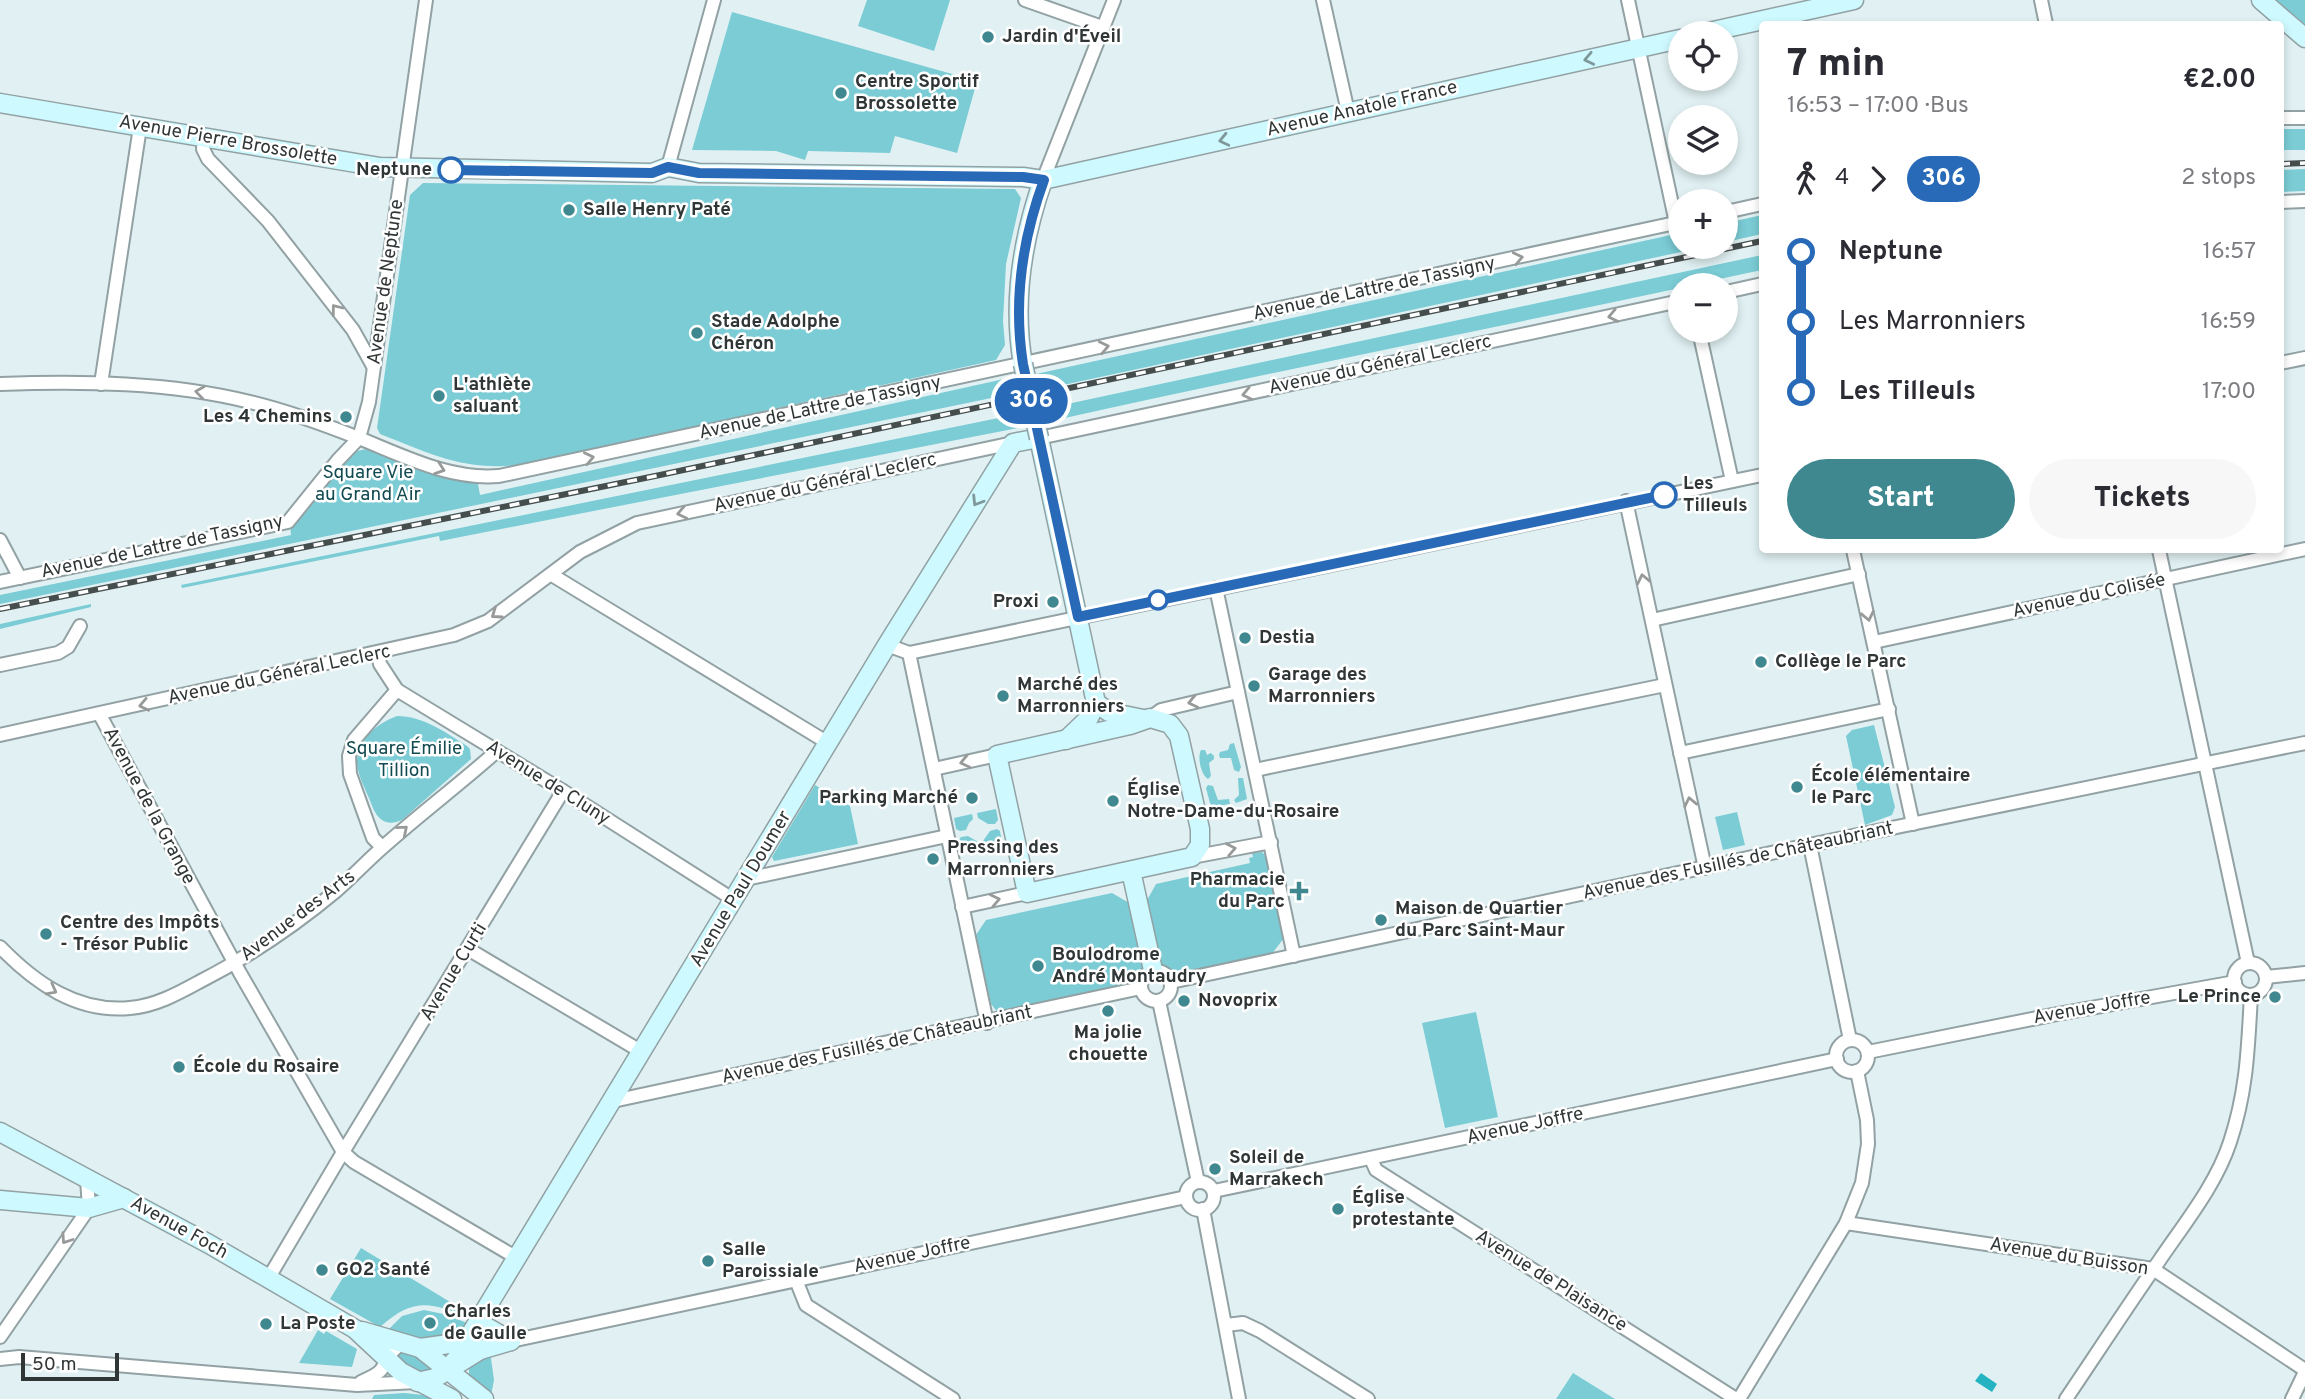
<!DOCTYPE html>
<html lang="en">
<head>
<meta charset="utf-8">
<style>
  body { margin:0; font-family:Overpass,sans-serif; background:#f7f7f7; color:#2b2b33; height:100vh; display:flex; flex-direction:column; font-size:26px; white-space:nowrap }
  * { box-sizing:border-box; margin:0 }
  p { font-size:23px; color:#7c7c81 }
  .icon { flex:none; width:38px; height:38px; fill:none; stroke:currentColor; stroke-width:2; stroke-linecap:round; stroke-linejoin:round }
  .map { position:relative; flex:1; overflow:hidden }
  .details { position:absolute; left:1759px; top:21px; width:525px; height:532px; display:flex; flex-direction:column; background:#fff; border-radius:7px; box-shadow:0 4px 10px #0003 }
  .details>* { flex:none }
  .badge { padding:0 14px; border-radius:23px; font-size:24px; line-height:46px }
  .controls { position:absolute; left:1668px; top:21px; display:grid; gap:14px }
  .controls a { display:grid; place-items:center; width:70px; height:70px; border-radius:50%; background:#fff; box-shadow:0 4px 10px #0003; font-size:35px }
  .scale { position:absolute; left:21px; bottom:18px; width:98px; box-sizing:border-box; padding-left:7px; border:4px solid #303636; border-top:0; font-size:19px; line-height:24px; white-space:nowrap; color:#303636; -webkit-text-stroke:5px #fff; paint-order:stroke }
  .map>.badge { position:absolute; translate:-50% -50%; box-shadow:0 0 0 4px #fff }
  .legs { display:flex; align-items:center; gap:10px; height:77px; padding:0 28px; font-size:23px }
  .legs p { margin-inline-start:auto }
  .head { display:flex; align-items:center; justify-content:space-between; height:119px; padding:0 28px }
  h1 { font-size:38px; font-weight:800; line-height:52px }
  .action { display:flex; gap:14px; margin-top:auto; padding:14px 28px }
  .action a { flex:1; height:80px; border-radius:42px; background:#408890; color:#fff; font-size:28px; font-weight:800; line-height:80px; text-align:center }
  .action a+a { background:#f7f7f7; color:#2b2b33 }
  ul { padding:0 28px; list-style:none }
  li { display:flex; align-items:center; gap:24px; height:70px; font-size:26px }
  li i { display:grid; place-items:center; width:10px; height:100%; margin:0 9px; background:currentColor }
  li i::after { content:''; width:18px; height:18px; margin:-9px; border:5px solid; border-radius:50%; background:#fff }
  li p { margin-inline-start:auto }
  li:first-child i { background:linear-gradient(#0000 50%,currentColor 0) }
  li:last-child i { background:linear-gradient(currentColor 50%,#0000 0) }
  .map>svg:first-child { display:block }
  .green { fill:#7bccd5 }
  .water { fill:#26b3c1 }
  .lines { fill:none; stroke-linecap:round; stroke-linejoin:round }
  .street-casing { stroke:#92a1a3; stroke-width:16 }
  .secondary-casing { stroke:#92a1a3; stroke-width:21 }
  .street { stroke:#fff; stroke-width:12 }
  .secondary { stroke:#cef9fe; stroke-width:18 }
  .rail-casing { stroke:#464d4d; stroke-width:6 }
  .rail { stroke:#fff; stroke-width:3.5; stroke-dasharray:10; stroke-linecap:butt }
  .secondary-bridge-casing { stroke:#92a1a3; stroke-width:21; stroke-linecap:butt }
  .secondary-bridge { stroke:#cef9fe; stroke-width:18 }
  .oneway { stroke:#7f989a }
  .oneway2 { stroke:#989a9a }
  .line-1-casing { stroke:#fff; stroke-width:16 }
  .line-1 { stroke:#286ab7; stroke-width:10 }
  .poi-dot { fill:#408890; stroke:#fff; stroke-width:2.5 }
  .stop-1-dot { fill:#fff; stroke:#286ab7; stroke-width:3.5 }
  .labels { text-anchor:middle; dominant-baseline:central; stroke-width:5; stroke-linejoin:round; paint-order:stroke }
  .poi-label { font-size:19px; font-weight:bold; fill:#303636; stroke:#fff; text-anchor:start }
  .street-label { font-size:19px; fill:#303636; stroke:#fff }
  .stop-label { font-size:19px; font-weight:bold; fill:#303636; stroke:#fff; text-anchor:end }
  .park-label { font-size:19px; fill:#114a50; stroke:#fff }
</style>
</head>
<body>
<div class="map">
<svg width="2305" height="1399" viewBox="0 0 2305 1399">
  <rect width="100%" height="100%" fill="#e1f1f3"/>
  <!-- green -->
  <g class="green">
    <path d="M867,0H950L934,51L858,26Z"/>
    <path d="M2276,0H2305V25Z"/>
    <path d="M732,12L977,81L957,153L895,136L890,153L808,151L805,160L776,151L692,150Z"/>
    <rect x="2280" y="129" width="25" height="21"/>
    <path d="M2305,169V191L2280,192V170Z"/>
    <path d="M423,183L1015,189L1021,198L1006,264L1003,321L1005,345L996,360L520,465C463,471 431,454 380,434L377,428L410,195Z"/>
    <path d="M1762,215V234L1726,242V223Z"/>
    <path d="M1680,233V247H1704L1040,390L1036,374Z"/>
    <path d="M1762,255V270L1691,285H1680V288C1469,333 1257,375 1047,422L1044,409Z"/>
    <path d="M1013,377L1017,380L1020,392L0,604V595L291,535L290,525C322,510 328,450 369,449L441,476L478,484L480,495Z"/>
    <path d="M1023,413V427L440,541L439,536L182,588L181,585Z"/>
    <path d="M91,604V607L0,629V624Z"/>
    <path d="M397,716C423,716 445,732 467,746L470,749L471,759L402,820C395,823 388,824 382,820C374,815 372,804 368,796C364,786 358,775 357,764C356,741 377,723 397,716Z"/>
    <path d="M1874,725L1895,807L1892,815L1865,825L1846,736L1852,730Z"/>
    <path d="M1234,743L1241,767L1239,772L1234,770L1231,758H1220L1219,755L1220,752L1228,750L1230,744Z"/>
    <path d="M1201,750H1205L1207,755L1211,753L1214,756V759L1209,763L1211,776L1208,779C1201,775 1197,757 1201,750Z"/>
    <path d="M1238,778H1243L1247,799L1236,803L1234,800L1239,795Z"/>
    <path d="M815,785L850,806L858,844L774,861L772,857Z"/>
    <path d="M1208,785L1213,786L1218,800L1229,799L1230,804L1211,807L1206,788Z"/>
    <path d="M996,809L998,820L995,824H988L978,818L977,813Z"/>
    <path d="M1737,812L1745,845L1723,850L1715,817Z"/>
    <path d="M972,814L973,819L969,823L966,830L960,831L956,829L954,818Z"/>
    <path d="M997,829L1000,831L1002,843L984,847L983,841L990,831Z"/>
    <path d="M968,836L978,842L979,848L962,852L959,840L961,837Z"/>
    <path d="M1262,852L1268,858L1284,938L1271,955L1182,974L1175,973L1160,964L1146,902L1156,884L1250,863L1249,858L1253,857L1252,853Z"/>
    <path d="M1112,893L1131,904L1144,965L1133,983L999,1014L991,1004L976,935L986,920Z"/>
    <path d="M1476,1012L1498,1117L1445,1128L1422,1023Z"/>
    <path d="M361,1248L470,1314L468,1318C431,1301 412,1298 380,1327L330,1299Z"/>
    <path d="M424,1310L448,1315L469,1324L460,1336L430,1342L385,1333L402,1316Z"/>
    <path d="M318,1330L324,1334L326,1331L357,1349L352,1367L299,1363Z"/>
    <path d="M407,1349L430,1366L429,1372L418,1375L398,1360L399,1352Z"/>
    <path d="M490,1351L494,1380L491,1396L469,1376V1363Z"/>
    <path d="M1573,1373L1615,1399H1556Z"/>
    <path d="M404,1393L424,1395L434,1399H372L374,1395Z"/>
  </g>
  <!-- water -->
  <path class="water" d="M1981,1373L1997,1384L1992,1392L1975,1381Z"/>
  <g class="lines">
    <!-- street casing -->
    <g class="street-casing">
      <g id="street">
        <path d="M1025,0L1102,27"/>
        <path d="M1323,0L1348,112"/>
        <path d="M1628,0L1676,223"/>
        <path d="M2041,0L2046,24"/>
        <path d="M2280,118H2305"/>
        <path d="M204,138L203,149L208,159L268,221L353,330L373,366"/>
        <path d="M668,167L714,0"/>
        <path d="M1043,180L1114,0"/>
        <path d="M2280,202L2305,201"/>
        <path d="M1726,212L1762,204"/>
        <path d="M1726,292L1762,284"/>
        <path d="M1699,331L1732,481"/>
        <path d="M2280,363L2305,358"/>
        <path d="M0,384C82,381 170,382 250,402C287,411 326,425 361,439C406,457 450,480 499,476L1680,222"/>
        <path d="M101,384L140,127"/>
        <path d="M1039,438L1680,301"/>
        <path d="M1626,501L1705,868"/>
        <path d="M0,540L20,578"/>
        <path d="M1853,550L1913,824"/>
        <path d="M2159,550L2248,963"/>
        <path d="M552,575L828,743"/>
        <path d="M0,582L288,522L338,460L359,438L369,402L426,0"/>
        <path d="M1216,588L1294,956"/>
        <path d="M1652,620L1859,574"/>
        <path d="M1874,642L2305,549"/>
        <path d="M887,645L909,653L1762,475"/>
        <path d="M909,653L987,1023"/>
        <path d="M378,654L380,664L397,690L563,791L734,900"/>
        <path d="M0,665L58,653L68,647L80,626"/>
        <path d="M100,715L240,973L343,1152L354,1162L517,1258"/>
        <path d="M1150,718L1161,710L1238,692"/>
        <path d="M0,735L454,635L488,621L580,552L637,523L1013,443"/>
        <path d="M1680,753L1889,709"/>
        <path d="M934,769L997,755"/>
        <path d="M1255,770L1665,685"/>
        <path d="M1810,845L1850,1040"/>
        <path d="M382,847L373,838L350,774L349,756L354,740L397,690"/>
        <path d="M1192,857L1271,842"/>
        <path d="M746,879L947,836"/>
        <path d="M962,907L1027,893"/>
        <path d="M0,947C35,983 77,1013 130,1008C155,1006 177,994 199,982C248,957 294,926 336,891C352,877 367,861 383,847C420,814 460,784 497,751"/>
        <path d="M468,949L642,1052"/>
        <circle cx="2250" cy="979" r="16"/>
        <circle cx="1156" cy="986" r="15"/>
        <path d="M2266,977L2305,973"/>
        <path d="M1171,982L1780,851L2305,743"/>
        <path d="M1159,1001L1198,1182"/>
        <circle cx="1852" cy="1056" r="16"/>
        <path d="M1868,1052L2052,1015L2235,982"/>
        <path d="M613,1101L1141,988"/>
        <path d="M1371,1159L1376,1170L1736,1399"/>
        <circle cx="1200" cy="1196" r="14"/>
        <path d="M1214,1191L1837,1059"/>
        <path d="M1203,1209L1239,1399"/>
        <path d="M1846,1223L2153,1269L2305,1370"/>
        <path d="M268,1279L343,1152L563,791"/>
        <path d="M796,1280L806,1305L953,1399"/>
        <path d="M1226,1325L1243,1323L1260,1331L1368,1399"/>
        <path d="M0,1337L89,1208L87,1179"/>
        <path d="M511,1341L1186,1197"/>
        <path d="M0,1359L19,1357L357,1385L417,1382"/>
        <path d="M361,1382C368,1378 376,1376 381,1370C389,1359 390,1350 403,1343"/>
        <path d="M1739,1399L1846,1223L1862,1183L1868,1144L1867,1120L1857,1071"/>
        <path d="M2066,1399C2097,1353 2127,1307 2159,1261C2184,1224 2216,1185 2230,1142C2247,1091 2248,1048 2251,995"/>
        <path d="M2292,1399L2305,1372"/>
      </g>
    </g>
    <!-- secondary casing -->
    <g class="secondary-casing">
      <g id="secondary">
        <path d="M2261,0L2305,38"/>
        <path d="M1704,33L1854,0"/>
        <path d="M0,103L380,167L652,173L668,167L699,173L1023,177L1043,180L1680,39"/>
        <path d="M1023,364C1012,301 1022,240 1043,180"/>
        <path d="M1096,703L1109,712L1143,719"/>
        <path d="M1150,718L1170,724L1179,736L1200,829V845L1192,857L1027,893L997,755L1130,725Z"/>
        <path d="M1131,871L1153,970"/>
        <path d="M0,1132L209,1244L355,1329L401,1372L452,1399"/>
        <path d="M0,1200L89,1208L124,1198"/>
        <path d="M478,1322L511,1341"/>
        <path d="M362,1331L420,1348L484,1399"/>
        <path d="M420,1348L456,1343L470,1335"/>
        <path d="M447,1369L464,1351L470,1335L887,645L1013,443L1039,438L1096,703L1089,718L1066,740"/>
        <path d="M417,1382L435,1378L480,1350L511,1341"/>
      </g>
    </g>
    <!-- street -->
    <use href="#street" class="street"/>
    <!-- secondary -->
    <use href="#secondary" class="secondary"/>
    <!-- rail casing -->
    <g class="rail-casing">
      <g id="rail">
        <path d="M2280,164L2305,163"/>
        <path d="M0,609L660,475L1762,241"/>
      </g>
    </g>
    <!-- rail -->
    <use href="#rail" class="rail"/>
    <!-- secondary-bridge casing -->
    <g class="secondary-bridge-casing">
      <path id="secondary-bridge" d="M1023,364L1039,438"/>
    </g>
    <!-- secondary-bridge -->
    <use href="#secondary-bridge" class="secondary-bridge"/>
  </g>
  <!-- one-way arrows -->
  <defs><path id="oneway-chevron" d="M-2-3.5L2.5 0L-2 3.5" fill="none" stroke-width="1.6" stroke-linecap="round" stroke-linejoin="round" transform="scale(1.75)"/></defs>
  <g class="oneway">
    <use href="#oneway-chevron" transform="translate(1589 59) rotate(168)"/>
    <use href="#oneway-chevron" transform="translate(1224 140) rotate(167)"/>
    <use href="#oneway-chevron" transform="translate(977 501) rotate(122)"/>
  </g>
  <g class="oneway2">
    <use href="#oneway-chevron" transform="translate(1518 258) rotate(-12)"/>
    <use href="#oneway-chevron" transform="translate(336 309) rotate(-128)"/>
    <use href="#oneway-chevron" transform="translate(1613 316) rotate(168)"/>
    <use href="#oneway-chevron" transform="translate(1104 347) rotate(-12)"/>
    <use href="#oneway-chevron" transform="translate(200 392) rotate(-172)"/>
    <use href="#oneway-chevron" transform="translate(1247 394) rotate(168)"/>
    <use href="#oneway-chevron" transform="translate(589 458) rotate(-12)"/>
    <use href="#oneway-chevron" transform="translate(440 469) rotate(19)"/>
    <use href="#oneway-chevron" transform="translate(682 513) rotate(168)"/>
    <use href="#oneway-chevron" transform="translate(1643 579) rotate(-102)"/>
    <use href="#oneway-chevron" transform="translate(496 614) rotate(145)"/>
    <use href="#oneway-chevron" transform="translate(1868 616) rotate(78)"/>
    <use href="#oneway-chevron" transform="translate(1193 702) rotate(167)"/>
    <use href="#oneway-chevron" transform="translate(144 705) rotate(168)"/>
    <use href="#oneway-chevron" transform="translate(965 762) rotate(167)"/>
    <use href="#oneway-chevron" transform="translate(1690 802) rotate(-102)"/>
    <use href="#oneway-chevron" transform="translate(403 830) rotate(-40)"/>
    <use href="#oneway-chevron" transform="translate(1231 849) rotate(-11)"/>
    <use href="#oneway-chevron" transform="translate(995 900) rotate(-12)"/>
    <use href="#oneway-chevron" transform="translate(52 990) rotate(28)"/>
    <use href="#oneway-chevron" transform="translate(66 1239) rotate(124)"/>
  </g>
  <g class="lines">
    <!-- line-1 casing -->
    <g class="line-1-casing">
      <path id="line-1" d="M451,170L652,173L668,167L699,173L1023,177L1044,180C1022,240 1013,301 1023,364L1078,617L1664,495"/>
    </g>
    <!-- line-1 -->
    <use href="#line-1" class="line-1"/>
  </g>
  <!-- markers -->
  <g class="poi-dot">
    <circle cx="988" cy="37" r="7"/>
    <circle cx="841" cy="93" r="7"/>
    <circle cx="569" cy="210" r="7"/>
    <circle cx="697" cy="333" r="7"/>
    <circle cx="439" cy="396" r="7"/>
    <circle cx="346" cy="417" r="7"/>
    <circle cx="1053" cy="602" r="7"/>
    <circle cx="1245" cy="638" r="7"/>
    <circle cx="1761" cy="662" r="7"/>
    <circle cx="1254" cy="686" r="7"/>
    <circle cx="1003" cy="696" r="7"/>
    <circle cx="1797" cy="787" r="7"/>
    <circle cx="972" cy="798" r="7"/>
    <circle cx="1113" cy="801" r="7"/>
    <circle cx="933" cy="859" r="7"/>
    <path d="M1295.5 880.5h7v7h7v7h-7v7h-7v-7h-7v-7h7z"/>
    <circle cx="1381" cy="920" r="7"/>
    <circle cx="46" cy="934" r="7"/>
    <circle cx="1038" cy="966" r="7"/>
    <circle cx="2275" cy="997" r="7"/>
    <circle cx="1184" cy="1001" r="7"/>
    <circle cx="1108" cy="1011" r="7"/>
    <circle cx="179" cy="1067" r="7"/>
    <circle cx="1215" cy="1169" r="7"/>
    <circle cx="1338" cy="1209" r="7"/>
    <circle cx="708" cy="1261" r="7"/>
    <circle cx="322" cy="1270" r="7"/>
    <circle cx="430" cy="1323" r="7"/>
    <circle cx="266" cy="1324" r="7"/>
  </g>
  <g class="stop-1-dot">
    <circle cx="451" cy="170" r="12"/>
    <circle cx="1664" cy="495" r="12"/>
    <circle cx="1158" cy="600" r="9"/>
  </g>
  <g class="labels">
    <!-- poi labels -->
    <g class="poi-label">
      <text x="1002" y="37">Jardin d'Éveil</text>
      <text x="855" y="82">Centre Sportif<tspan x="855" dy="22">Brossolette</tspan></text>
      <text x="583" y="210">Salle Henry Paté</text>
      <text x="711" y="322">Stade Adolphe<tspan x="711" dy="22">Chéron</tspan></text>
      <text x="453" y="385">L'athlète<tspan x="453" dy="22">saluant</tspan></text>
      <text x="332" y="417" text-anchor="end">Les 4 Chemins</text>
      <text x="1039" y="602" text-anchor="end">Proxi</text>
      <text x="1259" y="638">Destia</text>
      <text x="1775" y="662">Collège le Parc</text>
      <text x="1268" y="675">Garage des<tspan x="1268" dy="22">Marronniers</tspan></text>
      <text x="1017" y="685">Marché des<tspan x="1017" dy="22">Marronniers</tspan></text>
      <text x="1811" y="776">École élémentaire<tspan x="1811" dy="22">le Parc</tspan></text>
      <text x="1127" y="790">Église<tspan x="1127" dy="22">Notre-Dame-du-Rosaire</tspan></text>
      <text x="958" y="798" text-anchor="end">Parking Marché</text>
      <text x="947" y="848">Pressing des<tspan x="947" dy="22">Marronniers</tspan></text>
      <text x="1285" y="880" text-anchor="end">Pharmacie<tspan x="1285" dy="22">du Parc</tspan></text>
      <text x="1395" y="909">Maison de Quartier<tspan x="1395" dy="22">du Parc Saint-Maur</tspan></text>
      <text x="60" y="923">Centre des Impôts<tspan x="60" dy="22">- Trésor Public</tspan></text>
      <text x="1052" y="955">Boulodrome<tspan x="1052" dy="22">André Montaudry</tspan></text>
      <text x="2261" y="997" text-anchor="end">Le Prince</text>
      <text x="1198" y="1001">Novoprix</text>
      <text x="1108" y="1033" text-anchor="middle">Ma jolie<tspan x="1108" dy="22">chouette</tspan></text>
      <text x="193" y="1067">École du Rosaire</text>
      <text x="1229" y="1158">Soleil de<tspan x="1229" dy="22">Marrakech</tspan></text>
      <text x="1352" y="1198">Église<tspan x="1352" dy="22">protestante</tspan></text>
      <text x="722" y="1250">Salle<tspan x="722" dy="22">Paroissiale</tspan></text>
      <text x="336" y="1270">GO2 Santé</text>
      <text x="444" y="1312">Charles<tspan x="444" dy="22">de Gaulle</tspan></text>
      <text x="280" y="1324">La Poste</text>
    </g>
    <!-- street labels -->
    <g class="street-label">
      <text transform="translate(1362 109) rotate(-13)">Avenue Anatole France</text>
      <text transform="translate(228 141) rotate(10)">Avenue Pierre Brossolette</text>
      <text transform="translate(386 282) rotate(-82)">Avenue de Neptune</text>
      <text transform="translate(1374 289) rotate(-12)">Avenue de Lattre de Tassigny</text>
      <text transform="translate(1380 365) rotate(-12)">Avenue du Général Leclerc</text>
      <text transform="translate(820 408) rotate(-12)">Avenue de Lattre de Tassigny</text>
      <text transform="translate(825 483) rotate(-12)">Avenue du Général Leclerc</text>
      <text transform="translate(162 547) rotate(-12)">Avenue de Lattre de Tassigny</text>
      <text transform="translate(2089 596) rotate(-12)">Avenue du Colisée</text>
      <text transform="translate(279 675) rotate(-12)">Avenue du Général Leclerc</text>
      <text transform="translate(548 783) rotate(32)">Avenue de Cluny</text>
      <text transform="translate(149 806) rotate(62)">Avenue de la Grange</text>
      <text transform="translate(1738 861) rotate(-12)">Avenue des Fusillés de Châteaubriant</text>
      <text transform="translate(741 889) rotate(-59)">Avenue Paul Doumer</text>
      <text transform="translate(298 916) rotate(-37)">Avenue des Arts</text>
      <text transform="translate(454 972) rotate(-59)">Avenue Curti</text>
      <text transform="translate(2092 1008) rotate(-10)">Avenue Joffre</text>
      <text transform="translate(877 1045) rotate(-12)">Avenue des Fusillés de Châteaubriant</text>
      <text transform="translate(1525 1126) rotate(-12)">Avenue Joffre</text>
      <text transform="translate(179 1228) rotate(29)">Avenue Foch</text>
      <text transform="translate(912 1255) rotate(-12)">Avenue Joffre</text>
      <text transform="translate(2069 1257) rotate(9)">Avenue du Buisson</text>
      <text transform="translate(1551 1281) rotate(32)">Avenue de Plaisance</text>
    </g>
    <!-- stop labels -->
    <g class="stop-label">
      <text x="432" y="170">Neptune</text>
      <text x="1683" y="484" text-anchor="start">Les<tspan x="1683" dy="22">Tilleuls</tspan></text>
    </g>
    <!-- park labels -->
    <g class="park-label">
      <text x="368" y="473">Square Vie<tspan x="368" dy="22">au Grand Air</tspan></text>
      <text x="404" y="749">Square Émilie<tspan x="404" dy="22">Tillion</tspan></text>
    </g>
  </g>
</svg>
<div class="controls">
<a><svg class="icon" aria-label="locate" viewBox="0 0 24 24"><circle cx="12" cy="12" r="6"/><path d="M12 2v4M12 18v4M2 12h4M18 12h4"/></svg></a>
<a><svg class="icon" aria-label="layers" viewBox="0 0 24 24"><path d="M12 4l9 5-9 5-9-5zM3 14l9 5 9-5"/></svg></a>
<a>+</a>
<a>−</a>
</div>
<div class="scale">50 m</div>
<b class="badge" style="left:1031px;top:401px;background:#286ab7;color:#fff">306</b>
<section class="details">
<div class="head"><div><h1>7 min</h1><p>16:53 – 17:00 · Bus</p></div><b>€2.00</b></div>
<div class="legs"><svg class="icon" aria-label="walk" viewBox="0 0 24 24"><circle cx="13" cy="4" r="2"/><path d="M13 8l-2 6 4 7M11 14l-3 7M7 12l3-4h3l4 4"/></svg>4<svg class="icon" aria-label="forward" viewBox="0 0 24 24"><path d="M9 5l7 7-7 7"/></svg><b class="badge" style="background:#286ab7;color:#fff">306</b><p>2 stops</p></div>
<ul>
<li><i style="color:#286ab7"></i><b>Neptune</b><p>16:57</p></li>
<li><i style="color:#286ab7"></i><span>Les Marronniers</span><p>16:59</p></li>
<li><i style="color:#286ab7"></i><b>Les Tilleuls</b><p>17:00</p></li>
</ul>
<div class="action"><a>Start</a><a>Tickets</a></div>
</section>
</div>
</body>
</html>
